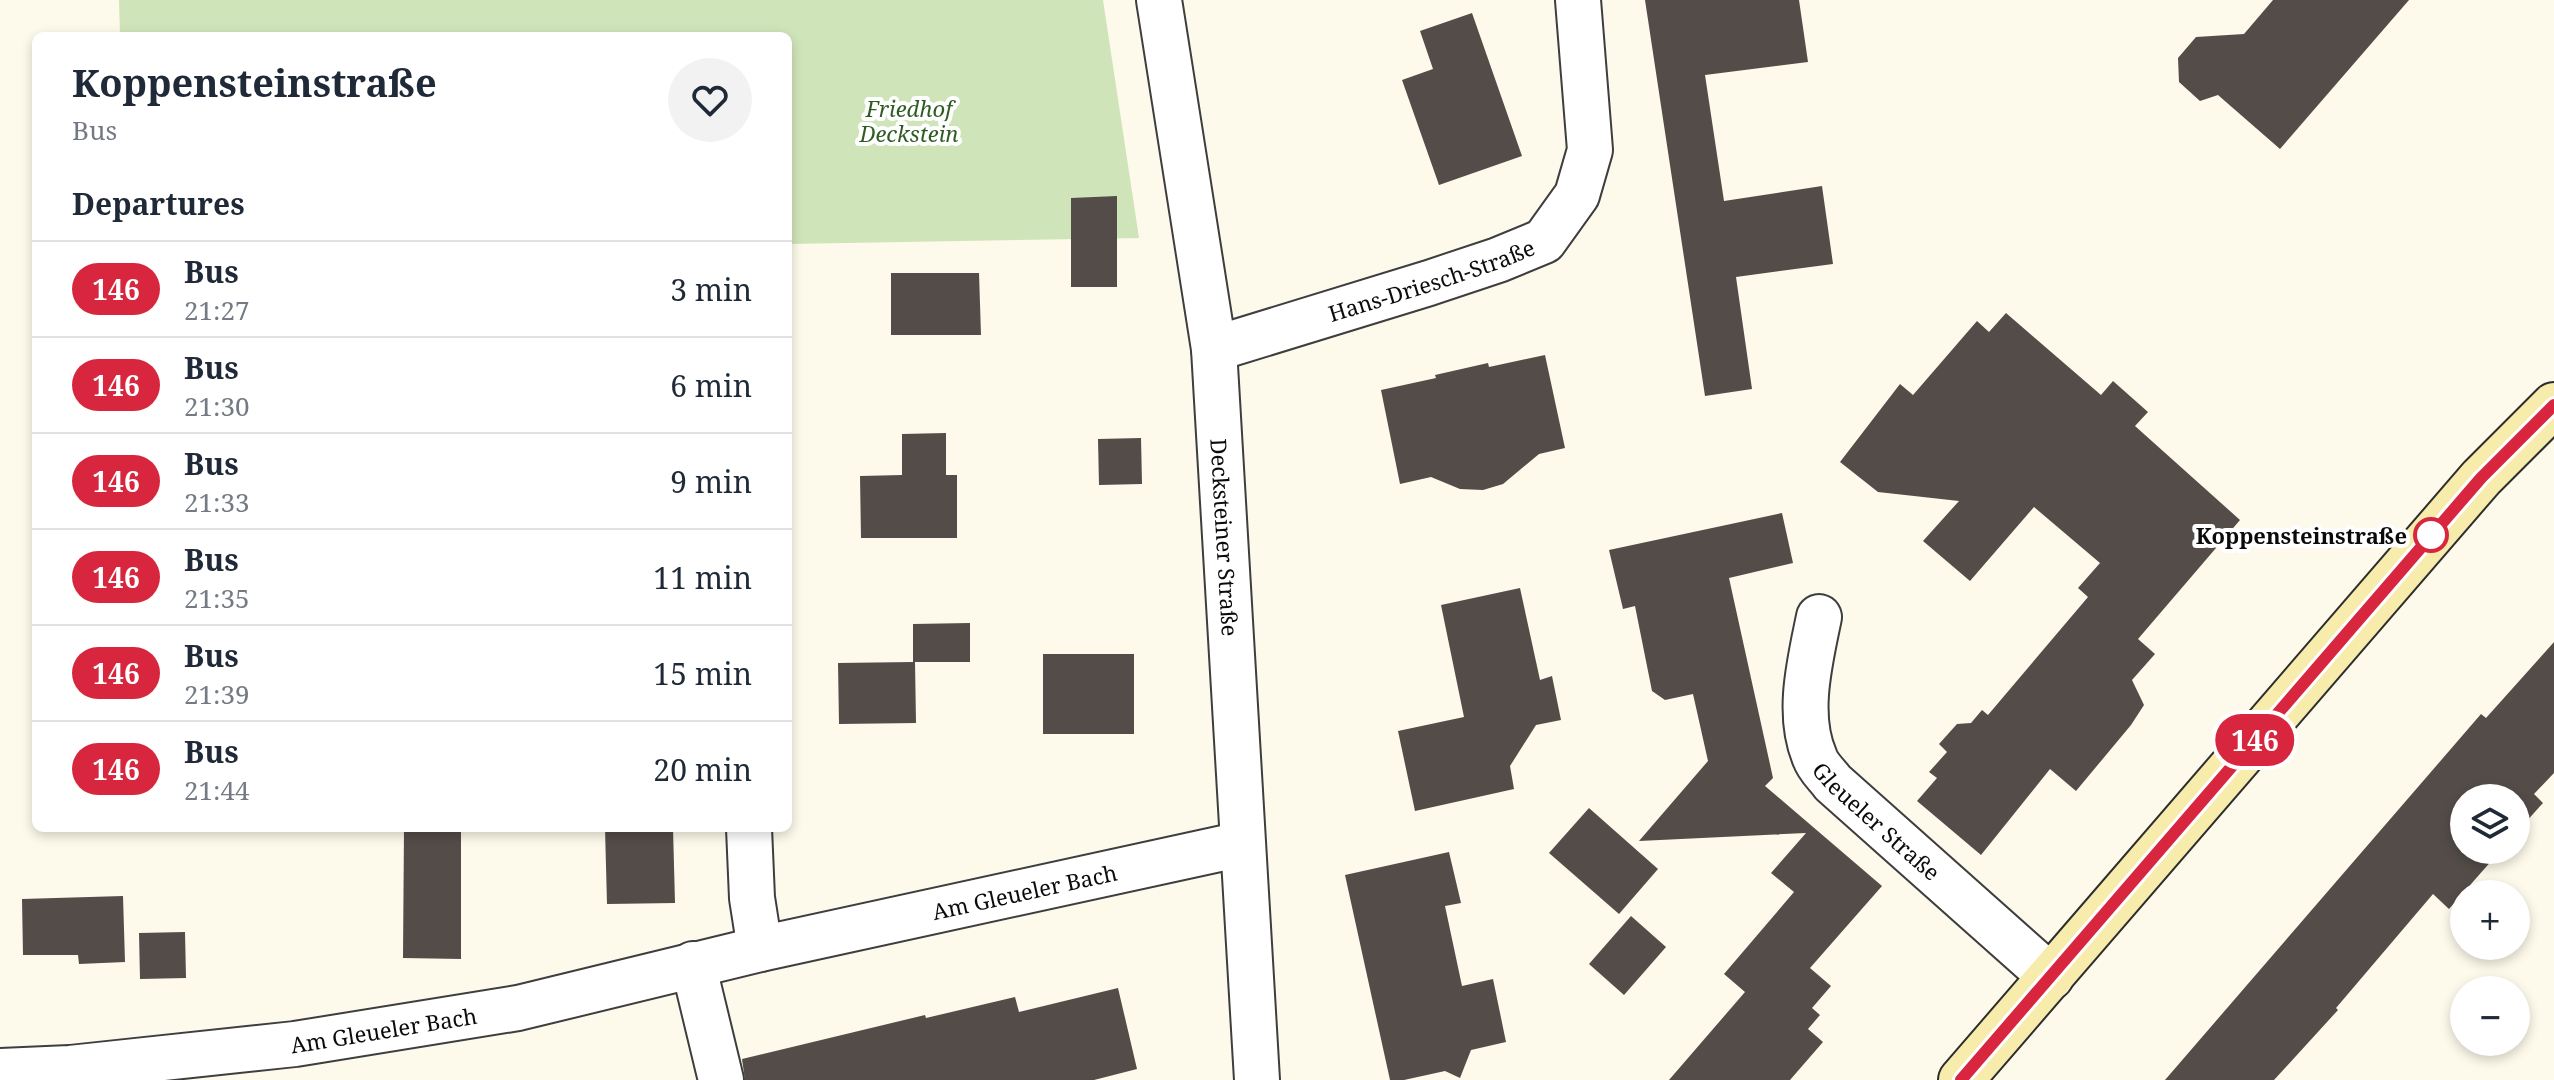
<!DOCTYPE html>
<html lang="en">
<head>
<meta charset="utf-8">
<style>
  body { margin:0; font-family:"Noto Serif",serif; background:#f2f2f3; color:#1f2937; height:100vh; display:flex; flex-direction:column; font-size:30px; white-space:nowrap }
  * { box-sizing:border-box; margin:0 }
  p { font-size:26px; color:#747a83 }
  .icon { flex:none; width:44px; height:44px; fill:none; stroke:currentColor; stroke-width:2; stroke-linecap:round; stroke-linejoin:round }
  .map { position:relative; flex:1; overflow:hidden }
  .side { position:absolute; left:32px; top:32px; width:760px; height:800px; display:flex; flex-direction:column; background:#fff; border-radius:12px; box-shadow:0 4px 12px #0003 }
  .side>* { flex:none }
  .badge { padding:0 16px; border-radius:26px; font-size:28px; line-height:52px }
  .fabs { position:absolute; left:2450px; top:784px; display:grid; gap:16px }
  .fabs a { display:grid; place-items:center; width:80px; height:80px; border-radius:50%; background:#fff; box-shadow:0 4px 12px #0003; font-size:40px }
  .map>.badge { position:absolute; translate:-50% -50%; box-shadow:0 0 0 4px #fff }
  h2 { padding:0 40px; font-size:30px; line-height:72px }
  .round { display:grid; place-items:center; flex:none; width:84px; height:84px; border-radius:42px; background:#f2f2f3 }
  .head { display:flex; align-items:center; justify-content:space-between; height:136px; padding:0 40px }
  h1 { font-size:38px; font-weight:700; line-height:60px }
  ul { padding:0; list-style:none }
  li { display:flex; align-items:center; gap:24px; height:96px; padding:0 40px; border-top:2px solid #e0e1e3 }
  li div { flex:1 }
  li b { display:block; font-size:30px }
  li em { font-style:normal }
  li .badge { min-width:88px; font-weight:700; text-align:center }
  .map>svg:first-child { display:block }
  .green { fill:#d0e4b9 }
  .building { fill:#534c49 }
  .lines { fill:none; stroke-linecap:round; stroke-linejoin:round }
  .minor-casing { stroke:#3e3e3e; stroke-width:48 }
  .tertiary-casing { stroke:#3e3e3e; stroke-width:48 }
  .secondary-casing { stroke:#2d2d2d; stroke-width:48 }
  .minor { stroke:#fff; stroke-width:44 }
  .tertiary { stroke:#fff; stroke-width:44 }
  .secondary { stroke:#f7ecac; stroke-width:44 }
  .line-casing { stroke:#fff; stroke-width:18 }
  .line { stroke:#d7263d; stroke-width:12 }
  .stop-dot { fill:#fff; stroke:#d7263d; stroke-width:4 }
  .labels { text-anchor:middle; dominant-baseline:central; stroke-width:8; stroke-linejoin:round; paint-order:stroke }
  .park-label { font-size:22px; font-style:italic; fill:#305c23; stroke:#fff }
  .street-label { font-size:22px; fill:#0b0b0b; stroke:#fff }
  .stop-label { font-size:22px; font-weight:bold; fill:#0b0b0b; stroke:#fff; text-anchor:end }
</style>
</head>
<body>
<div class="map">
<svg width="2554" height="1080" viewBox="0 0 2554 1080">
  <rect width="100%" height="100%" fill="#fdf9eb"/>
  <!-- green -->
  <path class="green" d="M119,0H1103L1139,238L788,244V36H120Z"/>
  <!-- building -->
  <g class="building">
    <path d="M1645,0H1799L1808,62L1705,75L1724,201L1822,186L1833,264L1736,277L1752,389L1705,396Z"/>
    <path d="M2273,0H2409L2280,149L2218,95L2200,101L2179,82L2178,58L2196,37L2244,34Z"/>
    <path d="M1472,13L1522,156L1439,185L1402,80L1433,69L1420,31Z"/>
    <path d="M1117,196V287H1071V198Z"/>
    <path d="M891,273H979L981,335H891Z"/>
    <path d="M2006,313L2101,395L2113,381L2148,412L2135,426L2240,520L2138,639L2155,654L2132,680L2144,705L2131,725L2076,791L2050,769L1981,855L1917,801L1937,778L1929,772L1947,752L1939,744L1957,724L1971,723L1982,710L1988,715L2088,597L2078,588L2100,563L2034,507L1970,581L1923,541L1959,501L1878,492L1840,462L1900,384L1913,395L1977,321L1989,332Z"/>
    <path d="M1545,355L1565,448L1539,454L1503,484L1483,490L1460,489L1431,477L1400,484L1381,390L1436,378L1435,375L1488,363L1489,367Z"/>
    <path d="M946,433V475H957V538H861L860,476L902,475V434Z"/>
    <path d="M1141,438L1142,484L1099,485L1098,439Z"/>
    <path d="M1782,513L1793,563L1729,578L1773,778L1765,786L1882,886L1810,968L1831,986L1812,1008L1820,1015L1808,1029L1823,1042L1790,1080H1669L1745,992L1724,974L1794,892L1771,873L1806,833L1639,841L1708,761L1693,694L1665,700L1652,691L1635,606L1623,609L1609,550Z"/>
    <path d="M1520,588L1540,680L1552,676L1561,720L1536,725L1510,766L1514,789L1415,811L1398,731L1464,717L1441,605Z"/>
    <path d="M970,623V662H915L916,723L839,724L838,663L913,662V624Z"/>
    <path d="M2554,642V773L2534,794L2543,803L2516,833V798H2464V850H2501L2449,909L2433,894L2336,1008L2338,1010L2274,1080H2165L2481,714L2486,718Z"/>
    <rect x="1043" y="654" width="91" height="80"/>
    <path d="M1589,808L1658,869L1619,914L1549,853Z"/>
    <path d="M404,828H461V959L403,958Z"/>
    <path d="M605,828H673L675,903L607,904Z"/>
    <path d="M1449,852L1461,903L1445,906L1462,986L1493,979L1506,1042L1471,1050L1460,1078L1445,1071L1404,1080H1390L1345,875Z"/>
    <path d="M123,896L125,962L79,964L78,955H23L22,899Z"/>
    <path d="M1631,916L1666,947L1624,995L1589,964Z"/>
    <path d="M185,932L186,978L140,979L139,933Z"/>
    <path d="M1118,988L1137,1069L1094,1080H745L742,1059L925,1015L926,1018L1015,997L1019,1012Z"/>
  </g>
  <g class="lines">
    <!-- minor casing -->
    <g class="minor-casing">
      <g id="minor">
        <path id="s1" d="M1214,349L1429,283L1498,260L1544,241L1577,195L1590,150L1578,0"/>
        <path id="s2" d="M1819,617C1810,661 1796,715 1815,758C1818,767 1827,775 1833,783L2051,977"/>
        <path d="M749,828L752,898L760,949"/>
        <path d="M693,964L721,1080"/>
        <path id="s3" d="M0,1071L70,1068L295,1044L518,1008L760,949L1242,844"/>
      </g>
    </g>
    <!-- tertiary casing -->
    <g class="tertiary-casing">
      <g id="tertiary">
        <path id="s4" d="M1159,0L1214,349L1257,1080"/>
      </g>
    </g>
    <!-- secondary casing -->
    <g class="secondary-casing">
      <path id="secondary" d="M1961,1080L2481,478L2554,405"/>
    </g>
    <!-- minor -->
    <use href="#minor" class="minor"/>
    <!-- tertiary -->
    <use href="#tertiary" class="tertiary"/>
    <!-- secondary -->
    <use href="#secondary" class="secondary"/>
  </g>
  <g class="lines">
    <!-- line casing -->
    <g class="line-casing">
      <path id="line" d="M1961,1080L2481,478L2554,405"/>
    </g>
    <!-- line -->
    <use href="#line" class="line"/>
  </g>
  <!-- markers -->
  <circle class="stop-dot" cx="2431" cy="535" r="16"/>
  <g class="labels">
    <!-- park labels -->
    <g class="park-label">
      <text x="909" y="108">Friedhof<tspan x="909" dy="25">Deckstein</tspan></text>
    </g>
    <!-- street labels -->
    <g class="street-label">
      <text stroke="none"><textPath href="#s1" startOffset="228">Hans-Driesch-Straße</textPath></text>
      <text stroke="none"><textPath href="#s4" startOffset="542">Decksteiner Straße</textPath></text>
      <text stroke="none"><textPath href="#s2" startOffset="232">Gleueler Straße</textPath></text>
      <text stroke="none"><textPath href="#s3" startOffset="1042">Am Gleueler Bach</textPath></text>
      <text stroke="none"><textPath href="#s3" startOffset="386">Am Gleueler Bach</textPath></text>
    </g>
    <!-- stop labels -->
    <g class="stop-label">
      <text x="2407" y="535">Koppensteinstraße</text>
    </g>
  </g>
</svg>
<div class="fabs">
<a><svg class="icon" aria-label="layers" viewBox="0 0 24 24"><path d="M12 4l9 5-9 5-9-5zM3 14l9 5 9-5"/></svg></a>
<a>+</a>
<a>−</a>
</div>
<b class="badge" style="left:2255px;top:740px;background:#d7263d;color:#fff">146</b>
<section class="side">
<div class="head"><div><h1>Koppensteinstraße</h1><p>Bus</p></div><a class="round"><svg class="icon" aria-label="heart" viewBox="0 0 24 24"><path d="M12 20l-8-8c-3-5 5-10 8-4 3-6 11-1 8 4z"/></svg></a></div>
<h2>Departures</h2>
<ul>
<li><span class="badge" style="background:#d7263d;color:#fff">146</span><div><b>Bus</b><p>21:27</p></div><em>3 min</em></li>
<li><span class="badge" style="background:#d7263d;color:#fff">146</span><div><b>Bus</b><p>21:30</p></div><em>6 min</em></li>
<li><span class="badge" style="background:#d7263d;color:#fff">146</span><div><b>Bus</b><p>21:33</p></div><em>9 min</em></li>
<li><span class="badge" style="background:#d7263d;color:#fff">146</span><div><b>Bus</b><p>21:35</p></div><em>11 min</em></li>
<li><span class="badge" style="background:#d7263d;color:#fff">146</span><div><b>Bus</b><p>21:39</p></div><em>15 min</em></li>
<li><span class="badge" style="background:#d7263d;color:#fff">146</span><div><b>Bus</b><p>21:44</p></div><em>20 min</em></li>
</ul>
</section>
</div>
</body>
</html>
